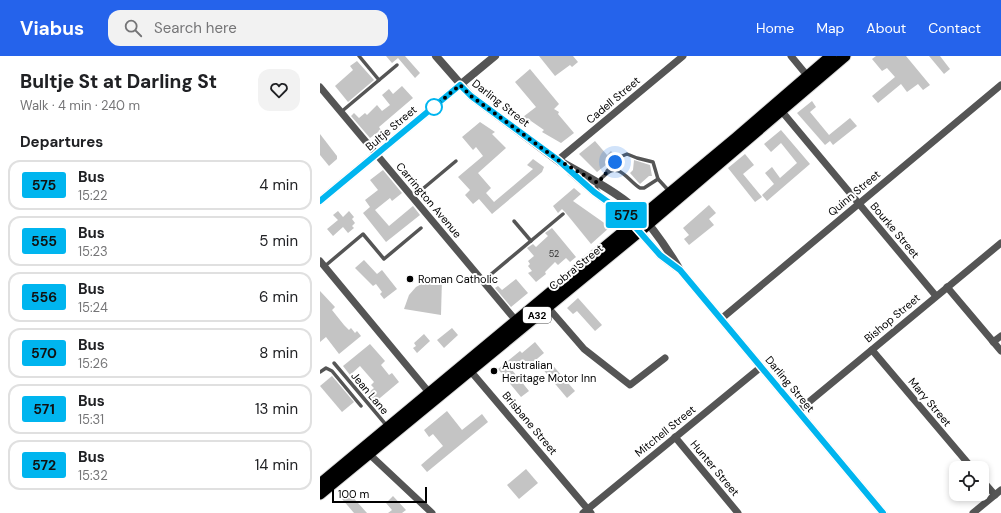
<!DOCTYPE html>
<html lang="en">
<head>
<meta charset="utf-8">
<style>
  body { margin:0; font-family:"DM Sans",sans-serif; background:#f2f2f2; color:#202124; height:100vh; display:flex; flex-direction:column; font-size:15px; white-space:nowrap }
  * { box-sizing:border-box; margin:0 }
  p { font-size:13px; color:#757577 }
  .icon { flex:none; width:22px; height:22px; fill:none; stroke:currentColor; stroke-width:2; stroke-linecap:round; stroke-linejoin:round }
  .map { position:relative; flex:1; overflow:hidden }
  .sheet { display:flex; flex-direction:column; background:#fff; width:320px }
  .sheet>* { flex:none }
  .badge { padding:0 8px; border-radius:3px; font-size:14px; line-height:26px }
  .controls { position:absolute; left:629px; top:405px; display:grid; gap:8px }
  .controls a { display:grid; place-items:center; width:40px; height:40px; border-radius:8px; background:#fff; box-shadow:0 2px 6px #0003; font-size:20px }
  .scale { position:absolute; left:12px; bottom:10px; width:95px; box-sizing:border-box; padding-left:4px; border:2px solid #000; border-top:0; font-size:11px; line-height:14px; white-space:nowrap; color:#000; -webkit-text-stroke:3px #fff; paint-order:stroke }
  .you { position:absolute; width:20px; height:20px; margin:-10px; border:3px solid #fff; border-radius:50%; background:#1a73e8; box-shadow:0 0 0 6px #1a73e833 }
  .map>.badge { position:absolute; translate:-50% -50%; box-shadow:0 0 0 2px #fff }
  h2 { padding:0 20px; font-size:15px; line-height:36px }
  .round { display:grid; place-items:center; flex:none; width:42px; height:42px; border-radius:12px; background:#f2f2f2 }
  .overview { display:flex; align-items:center; justify-content:space-between; height:68px; padding:0 20px }
  h1 { font-size:19px; font-weight:800; line-height:30px }
  ul { padding:0; list-style:none }
  li { display:flex; align-items:center; gap:12px; height:50px; margin:0 8px 6px; padding:0 12px; border:2px solid #e0e0e0; border-radius:12px }
  li div { flex:1 }
  li b { display:block; font-size:15px }
  li em { font-style:normal }
  li .badge { min-width:44px; font-weight:700; text-align:center }
  header { display:flex; align-items:center; gap:24px; box-sizing:border-box; height:56px; padding:0 20px; background:#2563eb; color:#fff }
  header strong { font-size:19px }
  nav { display:flex; gap:22px; margin-inline-start:auto; font-size:14px }
  .search { width:280px; height:36px; background:#f2f2f2; display:flex; align-items:center; gap:10px; box-sizing:border-box; padding:0 14px; border-radius:12px; color:#757577; font-size:15px }
  main { display:flex; flex:1; min-height:0 }
  .map>svg:first-child { display:block }
  .building { fill:#c4c4c4 }
  .lines { fill:none; stroke-linecap:round; stroke-linejoin:round }
  .trunk-casing { stroke:#dbdbdb; stroke-width:13 }
  .service { stroke:#555; stroke-width:3.5 }
  .minor { stroke:#555; stroke-width:7 }
  .tertiary { stroke:#555; stroke-width:8 }
  .trunk { stroke:#000; stroke-width:11 }
  .line-casing { stroke:#fff; stroke-width:9 }
  .line { stroke:#00b5ef; stroke-width:6 }
  .walk { stroke:#000; stroke-width:4; stroke-dasharray:0 7.2 }
  .stop-dot { fill:#fff; stroke:#00b5ef; stroke-width:2 }
  .poi-dot { fill:#000; stroke:#fff; stroke-width:1.5 }
  .labels { text-anchor:middle; dominant-baseline:central; stroke-width:4; stroke-linejoin:round; paint-order:stroke }
  .number-label { font-size:9px; fill:#313131 }
  .shield { fill:#fff; stroke:#4c4c4c; stroke-width:1 }
  .shield-label { font-size:10px; font-weight:bold; fill:#000 }
  .street-label { font-size:11px; fill:#000; stroke:#fff }
  .poi-label { font-size:11px; fill:#000; stroke:#fff; text-anchor:start }
</style>
</head>
<body>
<header>
<strong>Viabus</strong>
<div class="search"><svg class="icon" aria-label="search" viewBox="0 0 24 24"><circle cx="10" cy="10" r="6"/><path d="M15 15l6 6"/></svg>Search here</div>
<nav><a>Home</a><a>Map</a><a>About</a><a>Contact</a></nav>
</header>
<main>
<section class="sheet">
<div class="overview"><div><h1>Bultje St at Darling St</h1><p>Walk · 4 min · 240 m</p></div><a class="round"><svg class="icon" aria-label="heart" viewBox="0 0 24 24"><path d="M12 20l-8-8c-3-5 5-10 8-4 3-6 11-1 8 4z"/></svg></a></div>
<h2>Departures</h2>
<ul>
<li><span class="badge" style="background:#00b5ef;color:#111">575</span><div><b>Bus</b><p>15:22</p></div><em>4 min</em></li>
<li><span class="badge" style="background:#00b5ef;color:#111">555</span><div><b>Bus</b><p>15:23</p></div><em>5 min</em></li>
<li><span class="badge" style="background:#00b5ef;color:#111">556</span><div><b>Bus</b><p>15:24</p></div><em>6 min</em></li>
<li><span class="badge" style="background:#00b5ef;color:#111">570</span><div><b>Bus</b><p>15:26</p></div><em>8 min</em></li>
<li><span class="badge" style="background:#00b5ef;color:#111">571</span><div><b>Bus</b><p>15:31</p></div><em>13 min</em></li>
<li><span class="badge" style="background:#00b5ef;color:#111">572</span><div><b>Bus</b><p>15:32</p></div><em>14 min</em></li>
</ul>
</section>
<div class="map">
<svg width="681" height="457" viewBox="0 0 681 457">
  <rect width="100%" height="100%" fill="#fff"/>
  <!-- building -->
  <g class="building">
    <path d="M66,0H85L100,17L95,22L78,2L72,7Z"/>
    <path d="M219,0H253L258,6L252,11L250,9L235,20Z"/>
    <path d="M556,0H586L610,29L603,34L598,28L587,36L581,28L558,47L552,40L575,21L567,12L562,15L552,3Z"/>
    <path d="M609,0H620L630,13L624,18Z"/>
    <path d="M37,5L54,24L28,46L15,30L33,14L30,10Z"/>
    <path d="M210,13L239,48L234,53L239,56L238,58L254,77L241,87L222,76L224,74L211,65L209,66L203,61L216,51L195,26Z"/>
    <path d="M82,30L93,42L59,71L61,74L50,82L31,60L34,57L39,62L45,57L47,59L57,49L62,55L70,49L62,39L69,33L73,38Z"/>
    <path d="M492,45L496,51L490,56L509,79L530,62L537,70L513,89L510,85L505,89L477,57Z"/>
    <path d="M160,66L175,76L172,78L186,92L158,117L171,132L166,137L174,146L213,113L207,109L213,103L224,111L222,116L172,158L159,143L153,148L145,139L150,134L138,121L163,100L156,91L153,94L142,81Z"/>
    <path d="M461,74L490,108L447,145L442,139L454,128L445,117L452,111L460,122L477,107L461,87L451,96L444,88Z"/>
    <path d="M0,78L17,100V103L9,110L0,99Z"/>
    <path d="M275,85L287,99L291,95L296,101L277,116L259,98Z"/>
    <path d="M425,98L434,109L423,118L442,141L435,146L408,112Z"/>
    <path d="M314,104L330,109L332,120H329L320,128L318,126L310,117L313,114Z"/>
    <path d="M63,114L82,137L72,145L70,142L55,154L69,170L93,150L100,159L66,186L43,157L50,151L45,144L58,134L50,124Z"/>
    <path d="M254,132L261,138L253,145L290,171L271,188L245,156L242,153L238,157L233,150Z"/>
    <path d="M389,149L396,157L389,163L394,169L369,189L364,183L369,179L363,172Z"/>
    <path d="M18,155L23,161L29,155L34,161L32,163L35,167L32,170L34,172L28,177L23,171L13,180L7,173L18,164L13,159Z"/>
    <path d="M232,172L256,201L250,206L246,202L238,209L235,206L225,216L226,218L216,226L208,217L212,215L208,210L210,208L208,205L214,200L207,192L213,188L216,191L228,180L225,177Z"/>
    <path d="M44,204L57,218L62,214L77,233L64,243L60,238L62,236L56,228L53,230L35,212Z"/>
    <path d="M122,222L121,259L84,253L89,239L96,231L109,224Z"/>
    <path d="M196,223L208,237L191,251L175,232L178,230L182,234Z"/>
    <path d="M0,235L15,251L12,254L24,269L29,274L31,272L35,277L37,275L41,280L19,298L6,281L0,286Z"/>
    <path d="M258,242L282,269L275,275L257,255L253,258L247,252Z"/>
    <path d="M132,272L138,279L124,292L117,284Z"/>
    <path d="M104,278L110,285L97,297L93,292L96,290L94,287Z"/>
    <path d="M215,286L224,297L205,313L201,307L192,314L209,335L201,341L178,313L200,295L202,297Z"/>
    <path d="M50,288L65,305L61,309L69,319L72,317L79,326L54,347L47,338L54,332L51,329L54,326L40,310L30,319L23,310Z"/>
    <path d="M229,305L255,335L247,342L221,311Z"/>
    <path d="M12,320L34,346L22,356L0,330Z"/>
    <path d="M127,355L142,374L162,358L168,366L107,416L101,409L123,390L113,378L109,381L104,374Z"/>
    <path d="M206,413L218,427L199,443L187,429Z"/>
    <path d="M29,437L47,457H34L22,443Z"/>
    <path d="M73,440L86,454L82,457H68L72,454L66,447Z"/>
  </g>
  <g class="lines">
    <!-- trunk casing -->
    <g class="trunk-casing">
      <g id="trunk">
        <path d="M0,428L416,82L511,0"/>
        <path d="M0,438L320,175L525,0"/>
      </g>
    </g>
    <!-- service -->
    <g class="service">
      <path d="M39,0L59,24"/>
      <path d="M21,56L77,9"/>
      <path d="M287,115L300,101L307,98L317,102L333,106L338,123"/>
      <path d="M279,136L276,132C277,127 281,122 285,119C299,105 308,125 320,132H324L338,123L349,135"/>
      <path d="M93,141L136,105"/>
      <path d="M194,165L211,185"/>
      <path d="M5,210L43,178L64,203L101,172"/>
      <path d="M163,225L243,158"/>
      <path d="M14,307L67,370"/>
      <path d="M0,316L6,312L12,315L41,350"/>
    </g>
    <!-- minor -->
    <g class="minor">
      <path d="M471,0L490,23"/>
      <path d="M0,31L198,267"/>
      <path d="M459,52L616,240"/>
      <path d="M238,104L363,0"/>
      <path d="M0,205L112,340"/>
      <path d="M627,231L681,295"/>
      <path d="M225,248L264,293L310,329L345,302"/>
      <path d="M401,263L681,29"/>
      <path d="M673,286L681,280"/>
      <path d="M552,294L652,412"/>
      <path d="M148,312L271,457"/>
      <path d="M478,355L681,187"/>
      <path d="M355,381L418,457"/>
      <path d="M47,396L112,457"/>
      <path d="M662,424L675,439"/>
      <path d="M263,457L441,311"/>
      <path d="M653,457L681,434"/>
    </g>
    <!-- tertiary -->
    <g class="tertiary">
      <path d="M116,0L151,40L241,107"/>
      <path d="M238,104C260,117 296,135 314,152C332,170 347,192 360,214L563,457"/>
      <path d="M251,116L274,136L304,158L340,199L356,211"/>
      <path d="M0,145L175,0"/>
    </g>
    <!-- trunk -->
    <use href="#trunk" class="trunk"/>
  </g>
  <g class="lines">
    <!-- line casing -->
    <g class="line-casing">
      <path id="line" d="M0,145L140,29L151,40L238,104L274,136L302,156L340,199L360,214L563,457"/>
    </g>
    <!-- line -->
    <use href="#line" class="line"/>
    <!-- walk -->
    <path class="walk" d="M114,51L140,29L151,40L238,104L278,127L295,106"/>
  </g>
  <!-- markers -->
  <circle class="stop-dot" cx="114" cy="51" r="8"/>
  <g class="poi-dot">
    <circle cx="90" cy="223" r="4"/>
    <circle cx="174" cy="315" r="4"/>
  </g>
  <g class="labels">
    <!-- number labels -->
    <g class="number-label">
      <text x="234" y="198">52</text>
    </g>
    <!-- shield labels -->
    <rect class="shield" x="203" y="251" width="28" height="16" rx="3"/>
    <g class="shield-label">
      <text x="217" y="259">A32</text>
    </g>
    <!-- street labels -->
    <g class="street-label">
      <text transform="translate(293 44) rotate(-40)">Cadell Street</text>
      <text transform="translate(181 47) rotate(38)">Darling Street</text>
      <text transform="translate(71 72) rotate(-40)">Bultje Street</text>
      <text transform="translate(534 137) rotate(-40)">Quinn Street</text>
      <text transform="translate(109 144) rotate(50)">Carrington Avenue</text>
      <text transform="translate(575 174) rotate(50)">Bourke Street</text>
      <text transform="translate(256 211) rotate(-39)">Cobra Street</text>
      <text transform="translate(572 262) rotate(-40)">Bishop Street</text>
      <text transform="translate(470 328) rotate(50)">Darling Street</text>
      <text transform="translate(50 337) rotate(50)">Jean Lane</text>
      <text transform="translate(610 346) rotate(50)">Mary Street</text>
      <text transform="translate(210 367) rotate(50)">Brisbane Street</text>
      <text transform="translate(345 375) rotate(-39)">Mitchell Street</text>
      <text transform="translate(395 412) rotate(50)">Hunter Street</text>
    </g>
    <!-- poi labels -->
    <g class="poi-label">
      <text x="98" y="223">Roman Catholic</text>
      <text x="182" y="309">Australian<tspan x="182" dy="13">Heritage Motor Inn</tspan></text>
    </g>
  </g>
</svg>
<div class="controls">
<a><svg class="icon" aria-label="locate" viewBox="0 0 24 24"><circle cx="12" cy="12" r="6"/><path d="M12 2v4M12 18v4M2 12h4M18 12h4"/></svg></a>
</div>
<div class="scale">100 m</div>
<div class="you" style="left:295px;top:106px"></div>
<b class="badge" style="left:306px;top:159px;background:#00b5ef;color:#111">575</b>
</div>
</main>
</body>
</html>
